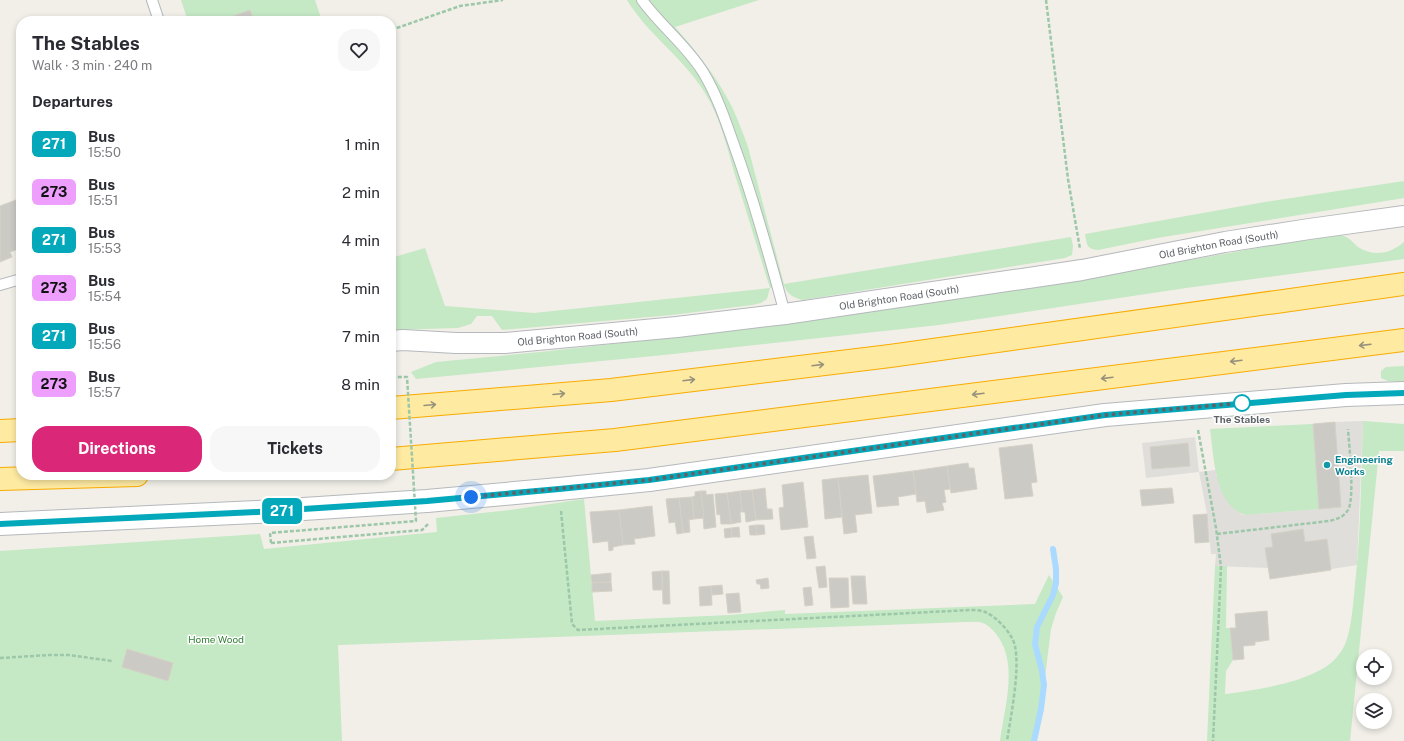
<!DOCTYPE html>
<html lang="en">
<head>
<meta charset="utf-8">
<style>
  body { margin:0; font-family:"Public Sans",sans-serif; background:#f7f7f7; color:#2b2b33; height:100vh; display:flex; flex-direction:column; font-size:15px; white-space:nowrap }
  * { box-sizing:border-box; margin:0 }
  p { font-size:13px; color:#7c7c81 }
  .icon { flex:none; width:22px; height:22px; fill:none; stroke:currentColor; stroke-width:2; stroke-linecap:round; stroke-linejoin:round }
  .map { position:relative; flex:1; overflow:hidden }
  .side { position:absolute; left:16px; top:16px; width:380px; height:464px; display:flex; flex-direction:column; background:#fff; border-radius:16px; box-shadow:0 2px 6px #0003 }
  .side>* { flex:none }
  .badge { padding:0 8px; border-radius:6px; font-size:14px; line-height:26px }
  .tools { position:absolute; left:1356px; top:649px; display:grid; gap:8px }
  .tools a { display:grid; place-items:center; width:36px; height:36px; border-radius:50%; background:#fff; box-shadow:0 2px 6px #0003; font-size:20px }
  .you { position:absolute; width:20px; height:20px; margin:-10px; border:3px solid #fff; border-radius:50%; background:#1a73e8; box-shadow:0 0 0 6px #1a73e833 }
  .map>.badge { position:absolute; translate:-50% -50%; box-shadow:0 0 0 2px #fff }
  h2 { padding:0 16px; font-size:15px; line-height:36px }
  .round { display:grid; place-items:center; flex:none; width:42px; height:42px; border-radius:16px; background:#f7f7f7 }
  .summary { display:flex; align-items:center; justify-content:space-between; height:68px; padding:0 16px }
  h1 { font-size:19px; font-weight:700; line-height:30px }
  .action { display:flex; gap:8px; margin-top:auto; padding:8px 16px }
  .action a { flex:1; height:46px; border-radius:16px; background:#db2777; color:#fff; font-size:16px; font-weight:700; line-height:46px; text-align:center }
  .action a+a { background:#f7f7f7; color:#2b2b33 }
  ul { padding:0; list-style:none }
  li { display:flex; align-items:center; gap:12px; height:48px; padding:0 16px }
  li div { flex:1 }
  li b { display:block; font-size:15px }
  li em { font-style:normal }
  li .badge { min-width:44px; font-weight:700; text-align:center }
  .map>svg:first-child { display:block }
  .industrial { fill:#e0deda }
  .green { fill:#c5e8c5 }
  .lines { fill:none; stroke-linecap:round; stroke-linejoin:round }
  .stream { stroke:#aadaff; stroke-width:6 }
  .building { fill:#cccac5; stroke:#d6d1c6 }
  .service-casing { stroke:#b5b8bc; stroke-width:12 }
  .minor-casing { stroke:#b5b8bc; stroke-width:22 }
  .tertiary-casing { stroke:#b5b8bc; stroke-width:24 }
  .trunk-casing { stroke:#f9ab00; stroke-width:24 }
  .path { stroke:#9cc7a9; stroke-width:2.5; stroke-dasharray:4 2; stroke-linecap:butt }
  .service { stroke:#fff; stroke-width:10 }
  .minor { stroke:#fff; stroke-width:20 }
  .tertiary { stroke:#fff; stroke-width:22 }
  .trunk { stroke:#feeaa1; stroke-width:22 }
  .path-bridge { stroke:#9cc7a9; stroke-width:2.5; stroke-dasharray:4 2; stroke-linecap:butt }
  .oneway { stroke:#97927c }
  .line-casing { stroke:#fff; stroke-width:9 }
  .line { stroke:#03a8ba; stroke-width:6 }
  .walk { stroke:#5f6368; stroke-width:4; stroke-dasharray:0 7.2 }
  .stop-dot { fill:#fff; stroke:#03a8ba; stroke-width:2 }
  .culture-dot { fill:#0f9aa8; stroke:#fff; stroke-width:1.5 }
  .labels { text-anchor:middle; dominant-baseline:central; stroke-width:3; stroke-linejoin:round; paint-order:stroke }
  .street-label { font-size:10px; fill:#5f6368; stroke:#fff }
  .stop-label { font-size:10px; font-weight:bold; fill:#5f6368; stroke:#fff }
  .culture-label { font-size:10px; font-weight:bold; fill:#0d838f; stroke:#fff; text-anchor:start }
  .park-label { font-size:10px; fill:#348238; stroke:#fff }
</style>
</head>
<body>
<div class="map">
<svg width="1404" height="741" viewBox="0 0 1404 741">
  <rect width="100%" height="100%" fill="#f1efe8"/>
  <!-- industrial -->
  <path class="industrial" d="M1363,421L1357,565L1270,579L1268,568L1215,566L1216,554H1211L1207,514L1199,472L1146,478L1142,443L1195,437L1199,472L1216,470V475L1241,514L1246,515L1340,507L1335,422Z"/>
  <!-- green -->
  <g class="green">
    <path d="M181,0H315L322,21H188Z"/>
    <path d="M627,0H759L675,27C697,52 717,77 732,107C738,120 743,133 748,147L784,284L1071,237L1073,246L1072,255L1065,258L803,300C792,297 788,295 783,284L770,288L767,299L761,303L752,305L672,315L502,330L492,316H477L471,324L458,328L391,330V258L425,248L445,306L534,313L770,288C758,250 747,213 735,175C727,147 720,117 705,93C684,58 648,35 627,0Z"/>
    <path d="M1404,181V198L1157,238L1098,250C1086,249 1087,244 1085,234L1265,202Z"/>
    <path d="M1334,234C1338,235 1343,235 1346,237C1351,239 1354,244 1358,247C1374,257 1390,254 1404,242V259L1186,288L939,325L664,355L416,379L411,372L436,362L540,352L773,326L916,305L1135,270Z"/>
    <path d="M1404,366V382L1388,381L1381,378V371L1386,367Z"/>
    <path d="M1363,421L1404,424V451H1379L1350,741H1207L1215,566H1227L1226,628H1230L1233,660L1226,671L1225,694C1256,690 1315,682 1336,658C1340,653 1344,648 1346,642C1352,625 1353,604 1355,585C1361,531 1361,476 1363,421Z"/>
    <path d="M1313,424L1319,509L1246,515C1214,506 1214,456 1210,429Z"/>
    <path d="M584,499L595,621L730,615L785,610V614L1035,604L1049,575L1063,597L1056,613L1051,629L1041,709L1034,741H1000C1004,709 1018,667 999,638C995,632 990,626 983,623C978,621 971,622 965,622L338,645L342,741H0V551L260,534L264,549L437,532L436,518L510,510Z"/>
  </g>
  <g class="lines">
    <!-- stream -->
    <path class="stream" d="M1034,741L1041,709L1044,685L1042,671L1035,644L1037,627L1053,595L1056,583V569L1053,549"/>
  </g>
  <!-- building -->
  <g class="building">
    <path d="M250,10L254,21H223V20Z"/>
    <path d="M21,198V248L10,252L12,257L0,262V206Z"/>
    <path d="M1335,422L1341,507L1319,509L1313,424Z"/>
    <path d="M1188,443L1190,466L1152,469L1150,447Z"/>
    <path d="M1032,444L1037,482L1031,483L1033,496L1005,499L999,448Z"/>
    <path d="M968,463L969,468H974L977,489L951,493L947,466Z"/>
    <path d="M947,466L950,489L944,490L946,502L942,503L944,510L927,513L925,501L917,502L913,471Z"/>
    <path d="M913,471L916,494L898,497L899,505L877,507L873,476Z"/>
    <path d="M868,475L872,513L855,515L857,532L844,534L838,478Z"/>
    <path d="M838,478L842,517L825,519L822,480Z"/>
    <path d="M803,482L808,527L781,530L779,508L784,507L782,485Z"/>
    <path d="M765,488L767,509H772L773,519L756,520L752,490Z"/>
    <path d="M1172,488L1174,503L1142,506L1140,490Z"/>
    <path d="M752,490L756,520L746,522L745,512H742L740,491Z"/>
    <path d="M701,491H706V495L713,494L716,527L704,529Z"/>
    <path d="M701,491L704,518L694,519L692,497L695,496V492Z"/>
    <path d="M740,491L742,512H740L741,522L731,524L727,493Z"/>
    <path d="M727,493L731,524H721L720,514L717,515L715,494Z"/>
    <path d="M692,497L694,519L689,520L690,532L683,533L679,498Z"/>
    <path d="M679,498L683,533L677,534L675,522L669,523L666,499Z"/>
    <path d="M652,506L655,536L634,539L635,544L623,545L619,510Z"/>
    <path d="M619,510L623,545L613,547V550L609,551L608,541L593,543L590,512Z"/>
    <path d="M1207,514L1209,542L1195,543L1193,515Z"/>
    <path d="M756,525H764L765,534L757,535Z"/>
    <path d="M756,525L757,535H750L749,526Z"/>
    <path d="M739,527L740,537H732L731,528Z"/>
    <path d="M731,528L732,537L725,538L724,529Z"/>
    <path d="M1303,529L1305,542L1327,539L1331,570L1270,579L1265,548L1273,547L1271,534Z"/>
    <path d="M813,536L816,558L807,559L804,537Z"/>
    <path d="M825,566L827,587L819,588L816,567Z"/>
    <path d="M662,571H669L670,604H663Z"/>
    <path d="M662,571V590H653L652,572Z"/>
    <path d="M611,573V582L592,583L591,575Z"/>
    <path d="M851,576H865L867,604H853Z"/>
    <path d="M768,578L769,588L761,589L760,584H757L756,580Z"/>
    <path d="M829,578H848L849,607L831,608Z"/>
    <path d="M611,582L612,591L592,592V583Z"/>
    <path d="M722,585L723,594L712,595L711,586Z"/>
    <path d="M711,586L712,605L700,606L699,587Z"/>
    <path d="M811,587L813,605L805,606L803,588Z"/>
    <path d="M739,593L741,612L728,613L726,594Z"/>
    <path d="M1267,611L1269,640L1255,642V645L1243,646L1244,659L1233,660L1230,628H1236L1235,614Z"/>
    <path d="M127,649L173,663L168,681L122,667Z"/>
  </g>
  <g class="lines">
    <!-- service casing -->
    <g class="service-casing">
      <g id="service">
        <path d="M152,0L159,21"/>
        <path d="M642,0C660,25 686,45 703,72C717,95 726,122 735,148C755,203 770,258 785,314"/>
        <path d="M0,285L21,279"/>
      </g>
    </g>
    <!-- minor casing -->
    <g class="minor-casing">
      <g id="minor">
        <path id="s1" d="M391,341L403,340L456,343H505L677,327L785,314L1082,270L1225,242L1309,229L1404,216"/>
      </g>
    </g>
    <!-- tertiary casing -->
    <g class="tertiary-casing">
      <path id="tertiary" d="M0,524L257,512L427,501L559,489L649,480L1105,415L1346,395L1404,393"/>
    </g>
    <!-- trunk casing -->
    <g class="trunk-casing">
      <g id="trunk">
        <path d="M391,408L611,390L890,356L1404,284"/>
        <path d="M0,431L21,430"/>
        <path d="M391,459L615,440L1404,340"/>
        <path d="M0,479L137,475"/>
      </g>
    </g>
    <!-- path -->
    <g class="path">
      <path d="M1046,0L1068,179L1080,249"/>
      <path d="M391,30L460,6L503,0"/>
      <path d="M1198,430L1216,528L1221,567L1213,741"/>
      <path d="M561,511L572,624L578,630L970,610C975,610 981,610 985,612C997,617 1012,633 1015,646C1020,671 1011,715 1007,741"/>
      <path d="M1217,534L1329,521C1337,519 1344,517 1348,510C1355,498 1349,445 1348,429"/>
      <path d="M271,543L422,530L429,523"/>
      <path d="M0,658L50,655H69L112,661"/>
    </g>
    <!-- service -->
    <use href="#service" class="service"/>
    <!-- minor -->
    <use href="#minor" class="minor"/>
    <!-- tertiary -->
    <use href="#tertiary" class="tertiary"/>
    <!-- trunk -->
    <use href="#trunk" class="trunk"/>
    <!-- path-bridge -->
    <path class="path-bridge" d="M271,543L270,533L416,521L407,377H391"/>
  </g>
  <!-- one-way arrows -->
  <defs><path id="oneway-shaft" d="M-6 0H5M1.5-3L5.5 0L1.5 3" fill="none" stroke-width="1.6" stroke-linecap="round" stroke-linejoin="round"/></defs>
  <g class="oneway">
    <use href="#oneway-shaft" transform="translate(1365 345) rotate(173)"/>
    <use href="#oneway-shaft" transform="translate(1236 361) rotate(173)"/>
    <use href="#oneway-shaft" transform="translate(818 365) rotate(-7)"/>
    <use href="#oneway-shaft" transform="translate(1107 378) rotate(173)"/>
    <use href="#oneway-shaft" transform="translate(689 380) rotate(-7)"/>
    <use href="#oneway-shaft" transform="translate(559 394) rotate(-5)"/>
    <use href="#oneway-shaft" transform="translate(978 394) rotate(173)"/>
    <use href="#oneway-shaft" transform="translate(430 405) rotate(-5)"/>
  </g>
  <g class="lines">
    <!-- line casing -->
    <g class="line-casing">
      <path id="line" d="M0,524L257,512L427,501L559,489L649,480L1105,415L1346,395L1404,393"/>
    </g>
    <!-- line -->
    <use href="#line" class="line"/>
    <!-- walk -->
    <path class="walk" d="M471,497L649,480L1105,415L1242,403"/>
  </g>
  <!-- markers -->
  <circle class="stop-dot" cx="1242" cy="403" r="8"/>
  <circle class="culture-dot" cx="1327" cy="465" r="4"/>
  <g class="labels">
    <!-- street labels -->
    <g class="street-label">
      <text stroke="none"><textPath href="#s1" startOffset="835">Old Brighton Road (South)</textPath></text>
      <text stroke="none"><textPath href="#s1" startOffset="511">Old Brighton Road (South)</textPath></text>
      <text stroke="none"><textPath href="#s1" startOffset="187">Old Brighton Road (South)</textPath></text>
    </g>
    <!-- stop labels -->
    <g class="stop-label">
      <text x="1242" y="419">The Stables</text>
    </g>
    <!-- culture labels -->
    <g class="culture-label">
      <text x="1335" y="459">Engineering<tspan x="1335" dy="12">Works</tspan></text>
    </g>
    <!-- park labels -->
    <g class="park-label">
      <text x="216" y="639">Home Wood</text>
    </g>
  </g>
</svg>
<div class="tools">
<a><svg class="icon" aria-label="locate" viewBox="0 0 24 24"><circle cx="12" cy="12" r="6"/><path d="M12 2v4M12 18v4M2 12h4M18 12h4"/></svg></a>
<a><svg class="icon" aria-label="layers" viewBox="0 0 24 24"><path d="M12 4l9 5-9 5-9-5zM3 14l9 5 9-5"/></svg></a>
</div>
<div class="you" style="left:471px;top:497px"></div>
<b class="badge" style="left:282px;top:511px;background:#03a8ba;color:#fff">271</b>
<section class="side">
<div class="summary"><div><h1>The Stables</h1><p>Walk · 3 min · 240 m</p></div><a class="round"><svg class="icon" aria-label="heart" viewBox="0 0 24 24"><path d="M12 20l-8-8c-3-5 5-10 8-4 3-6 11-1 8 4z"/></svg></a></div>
<h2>Departures</h2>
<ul>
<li><span class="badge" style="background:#03a8ba;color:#fff">271</span><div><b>Bus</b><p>15:50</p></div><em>1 min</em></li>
<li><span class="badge" style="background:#ee9ffe;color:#111">273</span><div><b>Bus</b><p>15:51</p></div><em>2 min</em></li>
<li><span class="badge" style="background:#03a8ba;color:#fff">271</span><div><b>Bus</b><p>15:53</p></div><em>4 min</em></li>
<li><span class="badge" style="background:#ee9ffe;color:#111">273</span><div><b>Bus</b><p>15:54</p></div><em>5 min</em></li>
<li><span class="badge" style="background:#03a8ba;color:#fff">271</span><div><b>Bus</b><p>15:56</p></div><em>7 min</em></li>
<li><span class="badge" style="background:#ee9ffe;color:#111">273</span><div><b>Bus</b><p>15:57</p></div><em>8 min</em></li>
</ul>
<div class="action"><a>Directions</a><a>Tickets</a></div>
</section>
</div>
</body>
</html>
